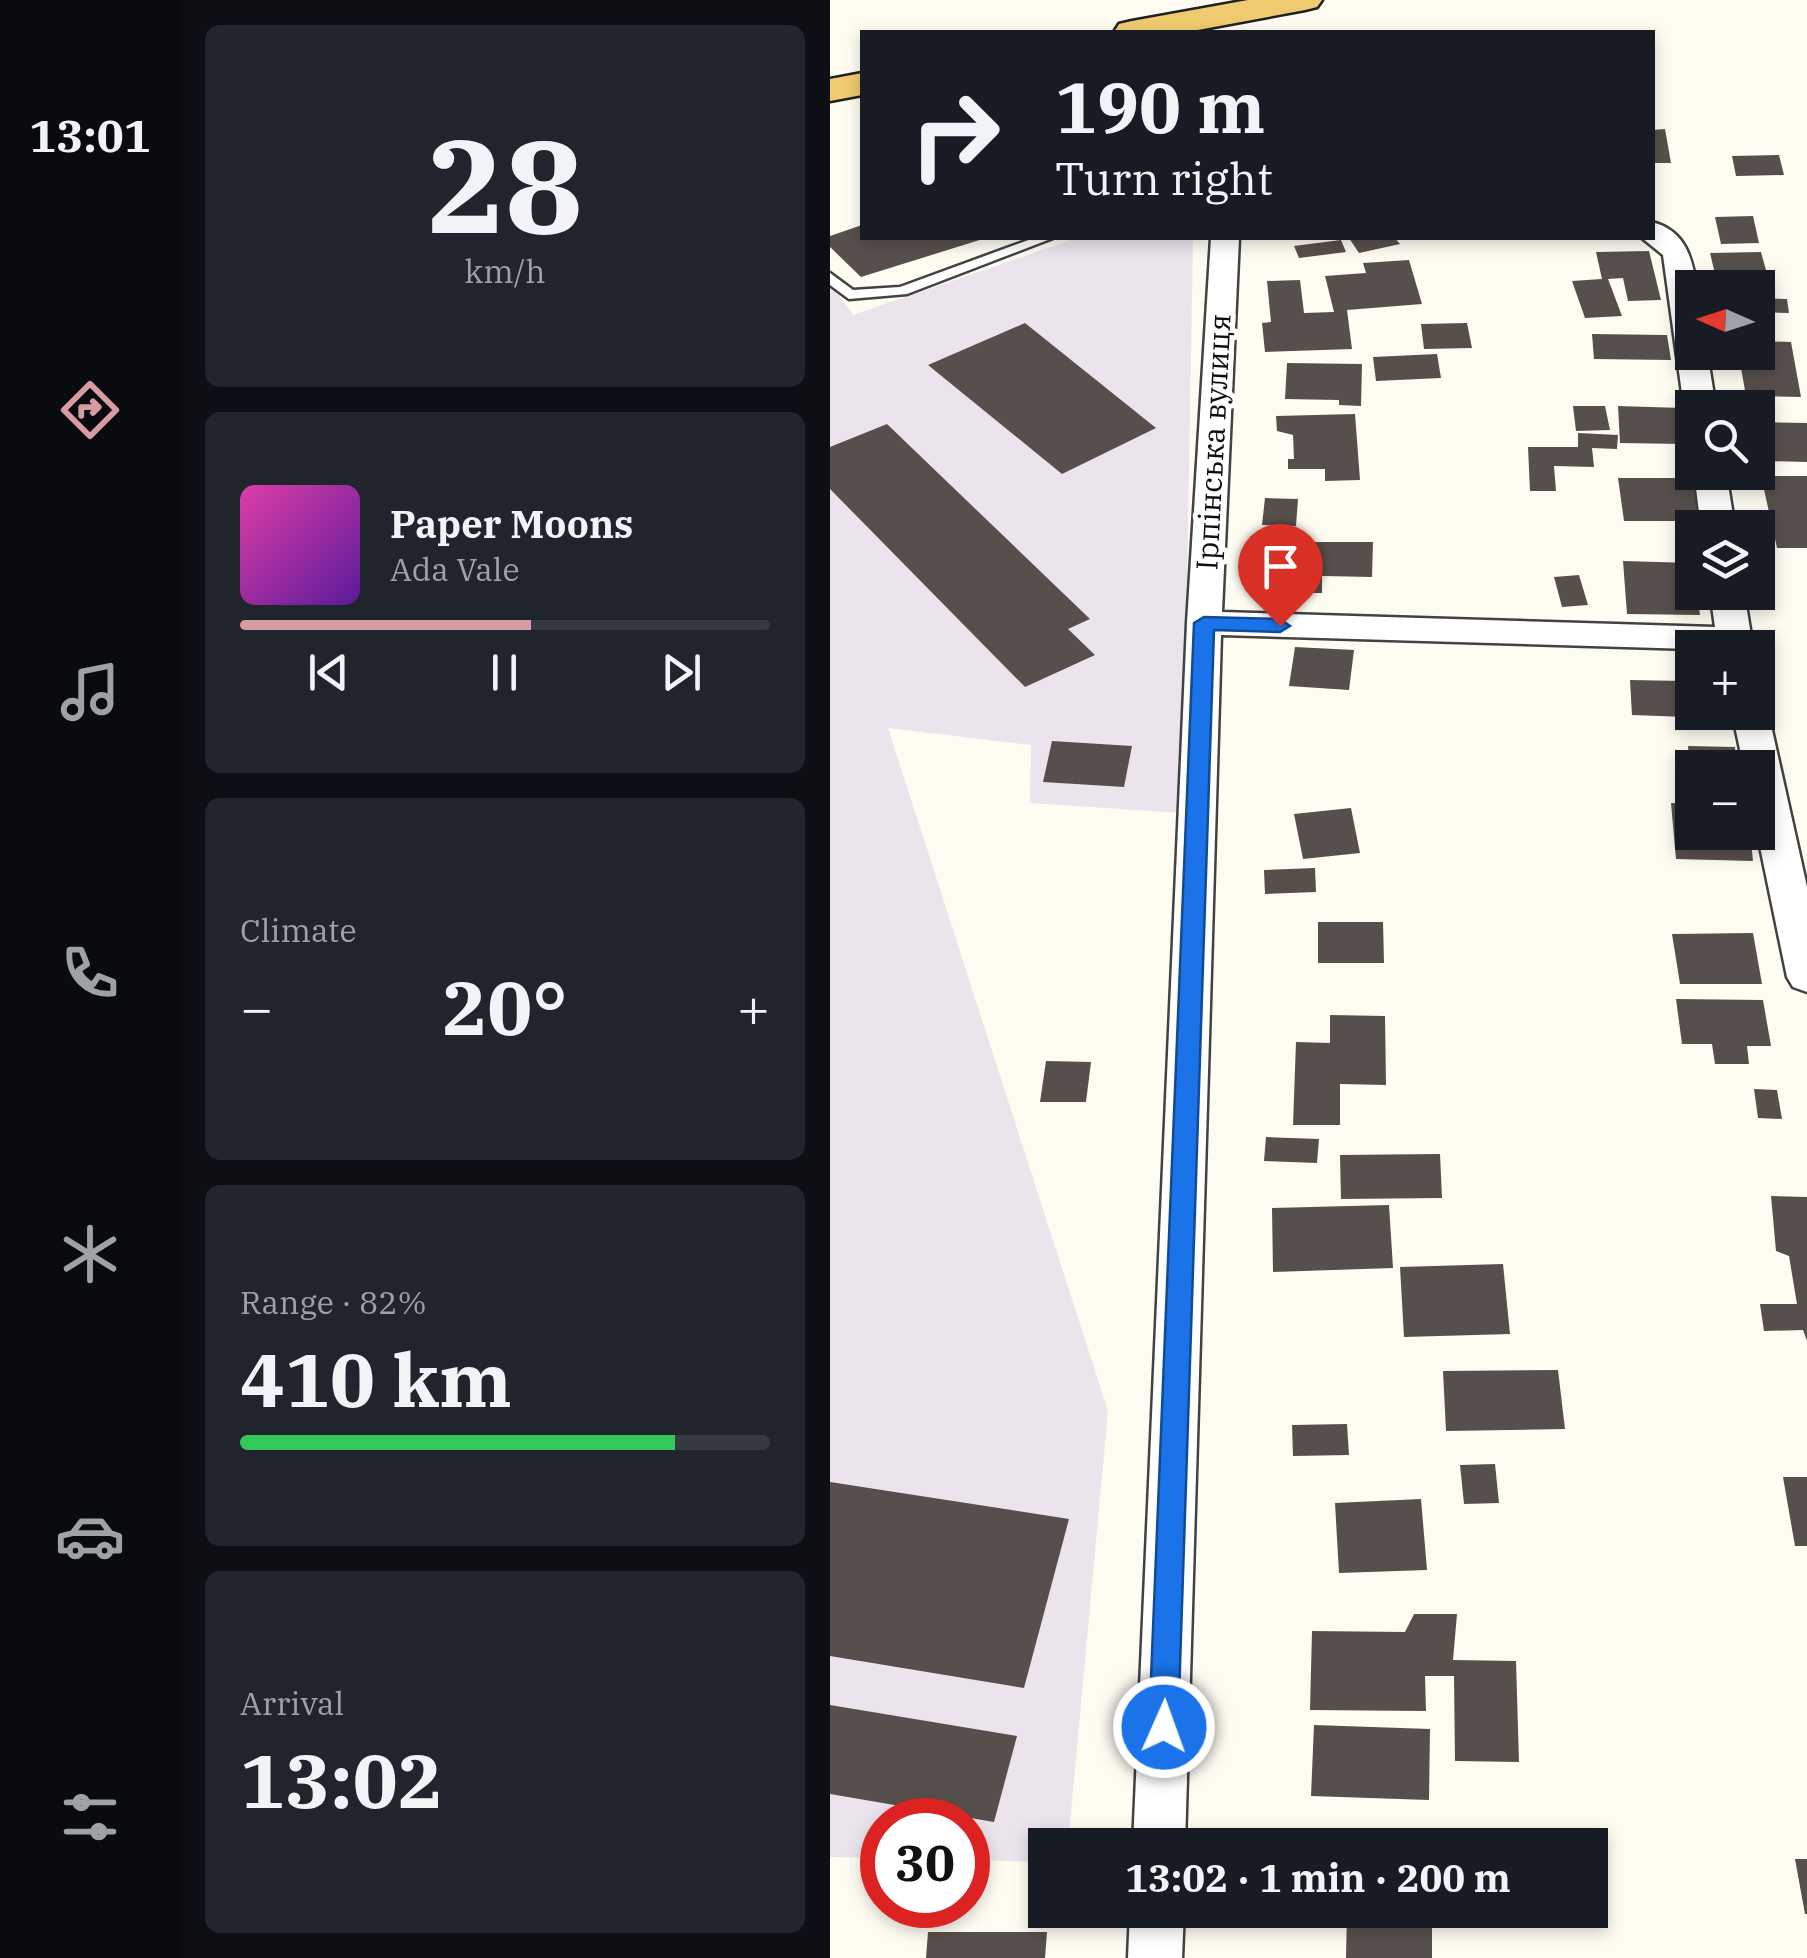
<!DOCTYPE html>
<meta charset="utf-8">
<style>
:root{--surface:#171b24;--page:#20242c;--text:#f1f3f6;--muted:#9ea1a6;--line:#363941;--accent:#d79ba2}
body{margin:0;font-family:"IBM Plex Serif",serif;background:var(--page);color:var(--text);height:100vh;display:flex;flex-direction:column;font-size:38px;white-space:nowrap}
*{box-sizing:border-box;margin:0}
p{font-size:32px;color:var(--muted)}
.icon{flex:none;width:55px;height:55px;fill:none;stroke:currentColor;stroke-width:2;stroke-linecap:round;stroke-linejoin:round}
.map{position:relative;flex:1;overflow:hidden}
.side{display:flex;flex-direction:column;gap:25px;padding:25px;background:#0d0f14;width:650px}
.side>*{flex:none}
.guide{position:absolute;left:30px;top:30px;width:795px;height:210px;border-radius:0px;box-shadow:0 5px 15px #0003;background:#171b24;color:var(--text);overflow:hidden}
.needle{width:65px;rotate:273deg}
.controls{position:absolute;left:845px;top:270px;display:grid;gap:20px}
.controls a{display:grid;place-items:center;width:100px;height:100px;border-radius:0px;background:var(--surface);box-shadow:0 5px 15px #0003;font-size:50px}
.speed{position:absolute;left:30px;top:1798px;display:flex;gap:20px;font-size:50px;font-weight:700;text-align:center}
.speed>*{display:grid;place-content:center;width:130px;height:130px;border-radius:50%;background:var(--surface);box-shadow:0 5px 15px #0003;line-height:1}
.speed .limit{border:15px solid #d22;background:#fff;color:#111}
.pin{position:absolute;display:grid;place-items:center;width:85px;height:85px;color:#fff;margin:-102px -42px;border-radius:50% 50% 50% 0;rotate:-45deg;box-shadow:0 0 10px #0007}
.pin .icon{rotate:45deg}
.me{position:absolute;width:110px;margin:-55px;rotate:2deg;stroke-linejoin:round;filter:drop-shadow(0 0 8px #0008)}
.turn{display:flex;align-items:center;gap:35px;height:210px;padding:0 30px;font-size:45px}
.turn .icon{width:130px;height:130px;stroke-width:2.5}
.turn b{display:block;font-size:70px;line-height:85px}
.big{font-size:75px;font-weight:800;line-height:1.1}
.side .tile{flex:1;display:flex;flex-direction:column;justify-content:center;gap:15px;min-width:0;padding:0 35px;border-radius:15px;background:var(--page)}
.side .dial{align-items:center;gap:0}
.dial b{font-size:130px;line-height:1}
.song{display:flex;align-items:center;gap:30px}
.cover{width:120px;height:120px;border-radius:15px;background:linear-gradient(135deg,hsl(320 70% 55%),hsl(270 70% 35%))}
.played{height:10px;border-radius:5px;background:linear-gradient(90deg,var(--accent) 55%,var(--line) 55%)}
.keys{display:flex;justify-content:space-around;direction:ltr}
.heat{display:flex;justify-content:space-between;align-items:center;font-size:55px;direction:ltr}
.charge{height:15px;border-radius:8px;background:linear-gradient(90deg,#34c759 82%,var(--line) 0)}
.trip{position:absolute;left:198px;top:1828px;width:580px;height:100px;border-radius:0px;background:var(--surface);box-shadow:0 5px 15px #0003;font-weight:800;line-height:100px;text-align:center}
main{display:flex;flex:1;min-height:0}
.tab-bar{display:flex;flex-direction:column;width:180px;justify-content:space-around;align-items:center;background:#090b0e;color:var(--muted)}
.tab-bar .icon{width:70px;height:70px}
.tab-bar .on{color:var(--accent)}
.tab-bar b{font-size:45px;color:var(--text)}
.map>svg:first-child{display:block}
</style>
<main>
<nav class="tab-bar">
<b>13:01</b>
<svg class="icon on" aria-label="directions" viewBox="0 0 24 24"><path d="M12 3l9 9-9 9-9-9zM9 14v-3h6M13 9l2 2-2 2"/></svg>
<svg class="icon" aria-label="music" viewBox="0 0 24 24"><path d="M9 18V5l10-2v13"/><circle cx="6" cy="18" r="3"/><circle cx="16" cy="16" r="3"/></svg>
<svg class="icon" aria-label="phone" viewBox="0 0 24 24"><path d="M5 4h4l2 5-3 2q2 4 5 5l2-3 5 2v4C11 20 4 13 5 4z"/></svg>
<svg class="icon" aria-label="climate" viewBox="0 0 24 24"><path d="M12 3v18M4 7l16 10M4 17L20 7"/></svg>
<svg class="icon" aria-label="car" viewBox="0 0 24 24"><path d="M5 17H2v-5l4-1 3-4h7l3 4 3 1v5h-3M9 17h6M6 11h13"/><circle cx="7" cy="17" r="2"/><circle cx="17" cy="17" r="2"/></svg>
<svg class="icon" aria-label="filters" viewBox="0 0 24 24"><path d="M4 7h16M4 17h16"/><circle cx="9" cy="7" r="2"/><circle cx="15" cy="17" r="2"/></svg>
</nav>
<section class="side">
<div class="tile dial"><b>28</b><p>km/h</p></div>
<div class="tile">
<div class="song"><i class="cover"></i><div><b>Paper Moons</b><p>Ada Vale</p></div></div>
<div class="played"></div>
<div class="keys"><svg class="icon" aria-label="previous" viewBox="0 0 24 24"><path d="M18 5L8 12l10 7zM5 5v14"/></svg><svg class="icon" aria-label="pause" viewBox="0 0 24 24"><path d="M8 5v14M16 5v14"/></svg><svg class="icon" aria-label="next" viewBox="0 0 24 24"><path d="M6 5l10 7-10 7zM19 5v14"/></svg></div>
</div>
<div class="tile"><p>Climate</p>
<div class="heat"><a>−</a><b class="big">20°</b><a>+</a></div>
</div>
<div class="tile"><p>Range · 82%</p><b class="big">410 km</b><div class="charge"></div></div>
<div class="tile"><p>Arrival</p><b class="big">13:02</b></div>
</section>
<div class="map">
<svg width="977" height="1958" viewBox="0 0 977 1958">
<rect width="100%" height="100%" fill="#fefbf1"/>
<polygon fill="#ebe4ed" points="247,238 363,238 353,813 200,803 201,745 58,728 278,1411 238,1845 215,1845 215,1862 138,1860 138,1820 52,1820 52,1858 0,1857 0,283 23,315"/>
<g fill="#574f4c">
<polygon points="835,129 841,163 822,163 822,130"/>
<polygon points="949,155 954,175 906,176 902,156"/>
<polygon points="923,216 929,243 891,244 885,217"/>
<polygon points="32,225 32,238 156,238 31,277 0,247 0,236"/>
<polygon points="519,238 565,238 570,244 529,253"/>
<polygon points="511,240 516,252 469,258 464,246"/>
<polygon points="819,251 831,300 798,301 793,278 778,279 792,316 755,318 742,281 772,279 766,252"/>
<polygon points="931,252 939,281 887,282 880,253"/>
<polygon points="579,260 592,304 517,310 522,349 435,352 432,323 441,322 437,281 470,280 474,313 504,312 495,276 536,273 533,263"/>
<polygon points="928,298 957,299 959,313 928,312"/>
<polygon points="195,323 326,428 232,474 98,365"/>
<polygon points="637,323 642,348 594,349 591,324"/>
<polygon points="762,334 837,335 841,360 764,359"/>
<polygon points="928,341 961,342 971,397 916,396 911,368 891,368 889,353 928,352"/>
<polygon points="607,354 611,378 546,381 543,357"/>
<polygon points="457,363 532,364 531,406 509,405 509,400 455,399"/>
<polygon points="743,406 775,406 780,430 746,431"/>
<polygon points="788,406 853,408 856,444 790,443"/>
<polygon points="525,414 530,480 495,481 495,469 458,469 458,459 464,459 463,435 447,431 446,416"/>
<polygon points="928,422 977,423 977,462 931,461"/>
<polygon points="57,424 260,619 238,629 265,655 195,687 0,489 0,447"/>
<polygon points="748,433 788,435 787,449 762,448 764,467 724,466 726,491 700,491 698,447 748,447"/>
<polygon points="931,476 977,476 977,548 947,548"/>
<polygon points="788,478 865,478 873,521 794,521"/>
<polygon points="435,498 468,499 466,526 432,525"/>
<polygon points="461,542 543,542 542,577 492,576 492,593 459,593"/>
<polygon points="793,561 862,563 862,592 867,592 870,615 797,614"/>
<polygon points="749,575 758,605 732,607 724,577"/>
<polygon points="465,647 524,650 519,690 459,686"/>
<polygon points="800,680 853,681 856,717 802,715"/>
<polygon points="222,741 302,746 294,787 213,782"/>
<polygon points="858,746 905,747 907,768 860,768"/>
<polygon points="841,803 862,804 862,832 920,832 923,861 846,859"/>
<polygon points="521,808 530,853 473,859 464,814"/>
<polygon points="485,868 486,892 435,894 434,870"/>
<polygon points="488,922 553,922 554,963 488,963"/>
<polygon points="923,933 932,984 850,984 842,934"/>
<polygon points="846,999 933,1000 941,1046 917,1046 919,1064 885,1064 882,1044 852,1044"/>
<polygon points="500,1015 555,1016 556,1085 510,1084 510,1125 463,1125 466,1042 500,1043"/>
<polygon points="216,1061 261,1062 256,1102 210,1102"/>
<polygon points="924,1089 947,1090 952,1119 928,1118"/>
<polygon points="436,1137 489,1139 487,1163 434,1161"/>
<polygon points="610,1154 612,1198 511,1199 510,1155"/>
<polygon points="941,1196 977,1197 977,1341 973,1330 934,1331 930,1304 967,1304 959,1256 946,1251"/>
<polygon points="559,1205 563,1268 443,1272 442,1208"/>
<polygon points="673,1264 680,1334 574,1337 570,1267"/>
<polygon points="728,1370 735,1429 616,1431 613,1371"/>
<polygon points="517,1424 519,1455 463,1456 462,1425"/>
<polygon points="665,1464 669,1503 634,1504 630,1465"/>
<polygon points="953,1477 977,1477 977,1546 965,1546"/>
<polygon points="0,1482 239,1519 194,1688 0,1656"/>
<polygon points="591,1499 597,1570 509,1573 505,1503"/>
<polygon points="584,1614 627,1614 623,1660 686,1661 689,1762 625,1761 624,1676 595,1676 596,1711 480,1710 482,1631 575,1632"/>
<polygon points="0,1705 187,1736 164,1822 0,1794"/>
<polygon points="484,1725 600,1729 599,1800 481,1796"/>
<polygon points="965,1859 977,1859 977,1914 975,1914"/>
<polygon points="517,1910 602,1910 602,1958 516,1958"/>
<polygon points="98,1932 217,1932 215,1958 96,1958"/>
</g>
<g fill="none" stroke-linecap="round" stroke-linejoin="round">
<g stroke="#424242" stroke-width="5">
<polygon id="service" points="204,238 223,238 77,294 19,299 0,285 0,273 23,290 70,287"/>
</g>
<g stroke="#424242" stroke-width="5">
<g id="minor">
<path d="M822 222C856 231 862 258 867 288H862V352H877L886 408H862V416L854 408 833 255 812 238H822Z"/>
<polygon points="381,238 409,238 392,612 885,627 880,592 914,592 923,648 862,649 391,635 355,1845 303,1845 357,623"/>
<polygon points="864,472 896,472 905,528 871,528"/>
<polygon points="928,702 938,712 977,887 977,992 963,987 957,977 927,832 928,768 914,768 902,712 928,712"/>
<polygon points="300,1910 354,1910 352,1958 298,1958"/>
</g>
</g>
<g stroke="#202020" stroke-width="5">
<g id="primary">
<polygon points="418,0 492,0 487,7 475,10 357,32 284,32 289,24 302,21"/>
<polygon points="32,73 32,95 0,101 0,79"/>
</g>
</g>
<use href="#service" fill="#fff" fill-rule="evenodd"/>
<use href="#minor" fill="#fff" fill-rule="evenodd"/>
<use href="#primary" fill="#f0ca6f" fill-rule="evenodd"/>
</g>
<polygon fill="#1a73e8" stroke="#114b97" stroke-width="2.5" points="374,617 450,619 460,626 450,632 384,630 348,1727 344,1737 334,1741 323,1737 319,1727 364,623"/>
<g text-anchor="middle" stroke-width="10" stroke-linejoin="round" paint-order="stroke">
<g font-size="30" fill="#0f0f0f" stroke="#fff">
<text transform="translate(384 442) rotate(-87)" y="10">Ірпінська вулиця</text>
</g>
</g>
</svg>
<div class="controls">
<a><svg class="needle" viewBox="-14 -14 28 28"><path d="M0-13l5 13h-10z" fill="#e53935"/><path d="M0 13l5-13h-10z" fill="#9ea1a6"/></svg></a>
<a><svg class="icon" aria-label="search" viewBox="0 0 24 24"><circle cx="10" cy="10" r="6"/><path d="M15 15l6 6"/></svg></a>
<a><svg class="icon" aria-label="layers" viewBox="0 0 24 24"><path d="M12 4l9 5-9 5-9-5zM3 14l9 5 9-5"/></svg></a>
<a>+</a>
<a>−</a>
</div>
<div class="speed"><div class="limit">30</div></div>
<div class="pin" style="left:450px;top:626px;background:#d93025"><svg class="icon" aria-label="arrive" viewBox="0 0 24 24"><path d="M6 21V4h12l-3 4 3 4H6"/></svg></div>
<svg class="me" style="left:334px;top:1727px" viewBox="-20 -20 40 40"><circle r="17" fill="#1a73e8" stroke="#fff" stroke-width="3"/><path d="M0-11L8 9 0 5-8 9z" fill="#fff"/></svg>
<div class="trip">13:02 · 1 min · 200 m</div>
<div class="guide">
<div class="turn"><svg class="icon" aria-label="right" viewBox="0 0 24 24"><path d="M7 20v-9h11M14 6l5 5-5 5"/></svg><div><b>190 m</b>Turn right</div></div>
</div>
</div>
</main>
